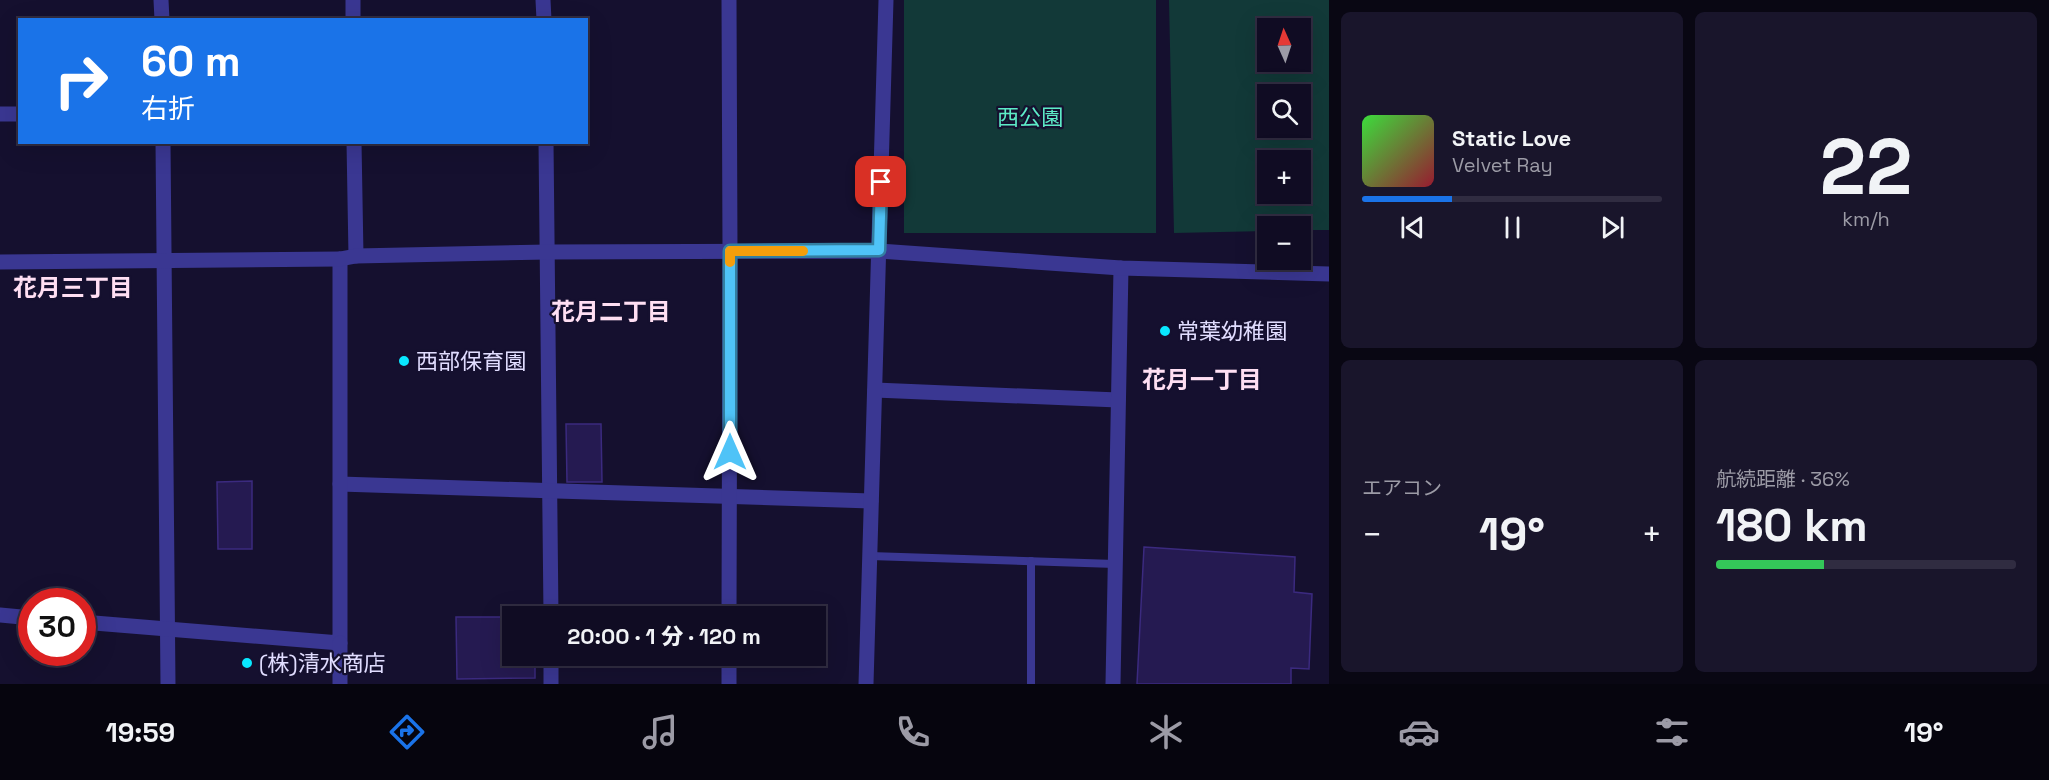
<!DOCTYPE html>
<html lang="ja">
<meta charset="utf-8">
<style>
:root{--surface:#100c23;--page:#19152b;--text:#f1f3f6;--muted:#9c9ba6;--line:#302c41;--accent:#1a73e8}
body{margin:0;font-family:"Space Grotesk","Noto Sans JP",sans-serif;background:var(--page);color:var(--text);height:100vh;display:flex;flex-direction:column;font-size:22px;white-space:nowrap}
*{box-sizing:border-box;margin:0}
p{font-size:20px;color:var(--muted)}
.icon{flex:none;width:33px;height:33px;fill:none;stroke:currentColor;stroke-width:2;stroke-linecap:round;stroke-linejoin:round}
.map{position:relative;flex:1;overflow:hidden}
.side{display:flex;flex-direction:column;gap:12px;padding:12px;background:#090713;width:720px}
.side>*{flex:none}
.top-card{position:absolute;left:18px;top:18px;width:570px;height:126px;border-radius:0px;box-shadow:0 6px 24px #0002,0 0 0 2px var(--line);background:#1a73e8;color:#fff;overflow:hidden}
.needle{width:39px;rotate:357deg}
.tools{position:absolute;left:1257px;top:18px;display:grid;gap:12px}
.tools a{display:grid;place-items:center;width:54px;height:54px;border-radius:0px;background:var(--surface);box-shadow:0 6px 24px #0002,0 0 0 2px var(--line);font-size:30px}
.speed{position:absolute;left:18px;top:588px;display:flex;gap:12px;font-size:30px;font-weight:700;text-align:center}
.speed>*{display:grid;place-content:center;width:78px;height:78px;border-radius:50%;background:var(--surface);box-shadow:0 6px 24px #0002,0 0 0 2px var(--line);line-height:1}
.speed .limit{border:9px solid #d22;background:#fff;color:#111}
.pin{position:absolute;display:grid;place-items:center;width:51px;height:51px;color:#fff;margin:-26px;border-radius:12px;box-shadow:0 3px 9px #0006}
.me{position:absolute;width:66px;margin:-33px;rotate:0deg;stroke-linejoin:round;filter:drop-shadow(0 0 4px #0008)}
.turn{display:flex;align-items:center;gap:21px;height:126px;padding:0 24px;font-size:27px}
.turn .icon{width:78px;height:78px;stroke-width:2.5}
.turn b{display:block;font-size:42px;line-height:51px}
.big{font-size:45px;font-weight:800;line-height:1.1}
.side .tile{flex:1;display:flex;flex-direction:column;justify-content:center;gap:9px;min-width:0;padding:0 21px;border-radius:9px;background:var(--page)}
.side .dial{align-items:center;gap:0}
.dial b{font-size:78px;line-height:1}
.song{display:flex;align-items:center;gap:18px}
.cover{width:72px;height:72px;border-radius:9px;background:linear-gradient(135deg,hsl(120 70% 55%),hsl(350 70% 35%))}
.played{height:6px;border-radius:3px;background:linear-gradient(90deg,var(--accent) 30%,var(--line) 30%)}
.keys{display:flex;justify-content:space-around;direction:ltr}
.heat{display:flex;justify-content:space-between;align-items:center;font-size:33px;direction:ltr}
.charge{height:9px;border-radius:4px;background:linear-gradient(90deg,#34c759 36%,var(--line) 0)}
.side .tiles{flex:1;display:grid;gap:12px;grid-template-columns:repeat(2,1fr)}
.trip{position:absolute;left:502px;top:606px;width:324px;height:60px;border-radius:0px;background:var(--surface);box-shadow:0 6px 24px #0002,0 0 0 2px var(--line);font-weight:800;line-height:60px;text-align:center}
.dock{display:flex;height:96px;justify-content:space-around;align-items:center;background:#06050e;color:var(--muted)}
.dock .icon{width:42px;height:42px}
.dock .on{color:var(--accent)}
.dock b{font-size:27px;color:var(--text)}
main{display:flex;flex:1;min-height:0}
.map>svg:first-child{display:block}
</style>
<main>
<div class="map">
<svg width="1329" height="684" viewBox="0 0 1329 684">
<rect width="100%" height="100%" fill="#15102f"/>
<g fill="#123938" fill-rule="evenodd">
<rect x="904" y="0" width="252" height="233"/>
<path d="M1169 0H1329V230H1301L1300 226H1268L1267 231 1174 233ZM1268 28H1300V62H1268ZM1268 94H1300V128H1268ZM1268 160H1300V194H1268Z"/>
</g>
<g fill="#251a51" stroke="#3b2a7f" stroke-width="1.5">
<polygon points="566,424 601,424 602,482 567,482"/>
<polygon points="252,481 252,549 218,549 217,482"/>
<polygon points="1144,547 1295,557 1294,592 1312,594 1309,669 1291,668 1291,684 1137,684"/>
<polygon points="456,617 502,617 502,638 513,637 513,656 535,656 535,678 457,679"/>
</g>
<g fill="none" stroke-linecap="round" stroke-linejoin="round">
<g stroke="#3a3792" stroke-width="8">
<polyline points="870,556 1115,564"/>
<polyline points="1031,684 1031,561"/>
</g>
<g stroke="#3a3792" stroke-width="15">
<polyline points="161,0 162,20"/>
<polyline points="353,0 353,20"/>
<polyline points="543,0 544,20"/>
<polyline points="0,114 20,114"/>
<polyline points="163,142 168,684"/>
<polyline points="354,142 356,256"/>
<polyline points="546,142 551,616"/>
<polyline points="875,390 1118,400"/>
<polyline points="340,484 871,501"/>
<polyline points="0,615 32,618"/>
<polyline points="729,616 730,251 729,0"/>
<polyline points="82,622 340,643 340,259"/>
<polyline points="551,656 551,684"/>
<polyline points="729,684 729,656"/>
<polyline points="1113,684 1121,268"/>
</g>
<g stroke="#3a3792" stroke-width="15">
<polyline points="0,262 340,259 356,256 547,252 879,251 1121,268 1329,274"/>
<polyline points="340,684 340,643"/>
<polyline points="866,684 886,0"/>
</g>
</g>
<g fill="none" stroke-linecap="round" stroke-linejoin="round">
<g stroke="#337fa1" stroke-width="15">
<polyline id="route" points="730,452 730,251 879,250 881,182"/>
</g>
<use href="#route" stroke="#4fc3f7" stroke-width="10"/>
<polyline stroke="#f59e0b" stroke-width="10" points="730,262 730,251 803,251"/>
</g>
<g fill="#09e7ff" stroke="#15102f" stroke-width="2">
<circle cx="1165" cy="331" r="6"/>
<circle cx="404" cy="361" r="6"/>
<circle cx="247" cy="663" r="6"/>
</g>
<g text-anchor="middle" stroke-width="4.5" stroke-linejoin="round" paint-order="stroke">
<g font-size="22" fill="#5debc7" stroke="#15102f">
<text x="1030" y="125">西公園</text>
</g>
<g font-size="22" fill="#e1ddff" stroke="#15102f" text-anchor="start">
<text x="1177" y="339">常葉幼稚園</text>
<text x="416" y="369">西部保育園</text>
<text x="259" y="671">(株)清水商店</text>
</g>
<g font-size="24" font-weight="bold" fill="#ffdff3" stroke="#15102f">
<text x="73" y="296">花月三丁目</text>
<text x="611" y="320">花月二丁目</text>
<text x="1202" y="388">花月一丁目</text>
</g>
</g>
</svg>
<div class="tools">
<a><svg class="needle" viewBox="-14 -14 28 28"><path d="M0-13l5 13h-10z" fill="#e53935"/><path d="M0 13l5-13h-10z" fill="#9c9ba6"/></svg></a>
<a><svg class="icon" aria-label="search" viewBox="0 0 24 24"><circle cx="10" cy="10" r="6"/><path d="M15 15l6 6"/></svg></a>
<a>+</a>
<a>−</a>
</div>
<div class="speed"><div class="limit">30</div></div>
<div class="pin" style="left:881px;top:182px;background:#d93025"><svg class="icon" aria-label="arrive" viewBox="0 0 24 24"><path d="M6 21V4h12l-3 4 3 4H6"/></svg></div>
<svg class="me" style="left:730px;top:452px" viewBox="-20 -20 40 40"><path d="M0-17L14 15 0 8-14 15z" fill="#4fc3f7" stroke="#fff" stroke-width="4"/></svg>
<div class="trip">20:00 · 1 分 · 120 m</div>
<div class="top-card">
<div class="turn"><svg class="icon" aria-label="right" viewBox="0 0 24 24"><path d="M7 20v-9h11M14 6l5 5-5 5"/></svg><div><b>60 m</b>右折</div></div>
</div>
</div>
<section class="side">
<div class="tiles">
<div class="tile">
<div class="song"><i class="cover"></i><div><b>Static Love</b><p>Velvet Ray</p></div></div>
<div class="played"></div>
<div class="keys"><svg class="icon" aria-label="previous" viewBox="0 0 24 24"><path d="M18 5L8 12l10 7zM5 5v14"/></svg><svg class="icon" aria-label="pause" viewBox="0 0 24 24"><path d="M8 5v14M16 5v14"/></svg><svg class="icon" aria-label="next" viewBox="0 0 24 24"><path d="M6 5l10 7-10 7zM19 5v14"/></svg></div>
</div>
<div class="tile dial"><b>22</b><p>km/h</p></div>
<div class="tile"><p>エアコン</p>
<div class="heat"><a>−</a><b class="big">19°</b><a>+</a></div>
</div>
<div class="tile"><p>航続距離 · 36%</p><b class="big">180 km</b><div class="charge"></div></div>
</div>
</section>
</main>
<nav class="dock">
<b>19:59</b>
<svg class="icon on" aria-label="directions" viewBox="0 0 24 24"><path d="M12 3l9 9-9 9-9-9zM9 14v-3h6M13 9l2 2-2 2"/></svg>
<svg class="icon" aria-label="music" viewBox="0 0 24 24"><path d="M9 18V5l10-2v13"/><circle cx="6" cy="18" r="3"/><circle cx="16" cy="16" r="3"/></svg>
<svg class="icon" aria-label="phone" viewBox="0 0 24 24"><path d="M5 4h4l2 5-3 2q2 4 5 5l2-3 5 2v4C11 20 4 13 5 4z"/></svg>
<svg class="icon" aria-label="climate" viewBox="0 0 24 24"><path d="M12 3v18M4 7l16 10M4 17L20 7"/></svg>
<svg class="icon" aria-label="car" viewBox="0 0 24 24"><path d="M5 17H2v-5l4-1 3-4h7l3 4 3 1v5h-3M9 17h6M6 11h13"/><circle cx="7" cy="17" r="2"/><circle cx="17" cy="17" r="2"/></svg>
<svg class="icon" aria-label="filters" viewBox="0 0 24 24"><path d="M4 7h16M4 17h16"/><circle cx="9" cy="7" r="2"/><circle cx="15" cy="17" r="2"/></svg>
<b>19°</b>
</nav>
